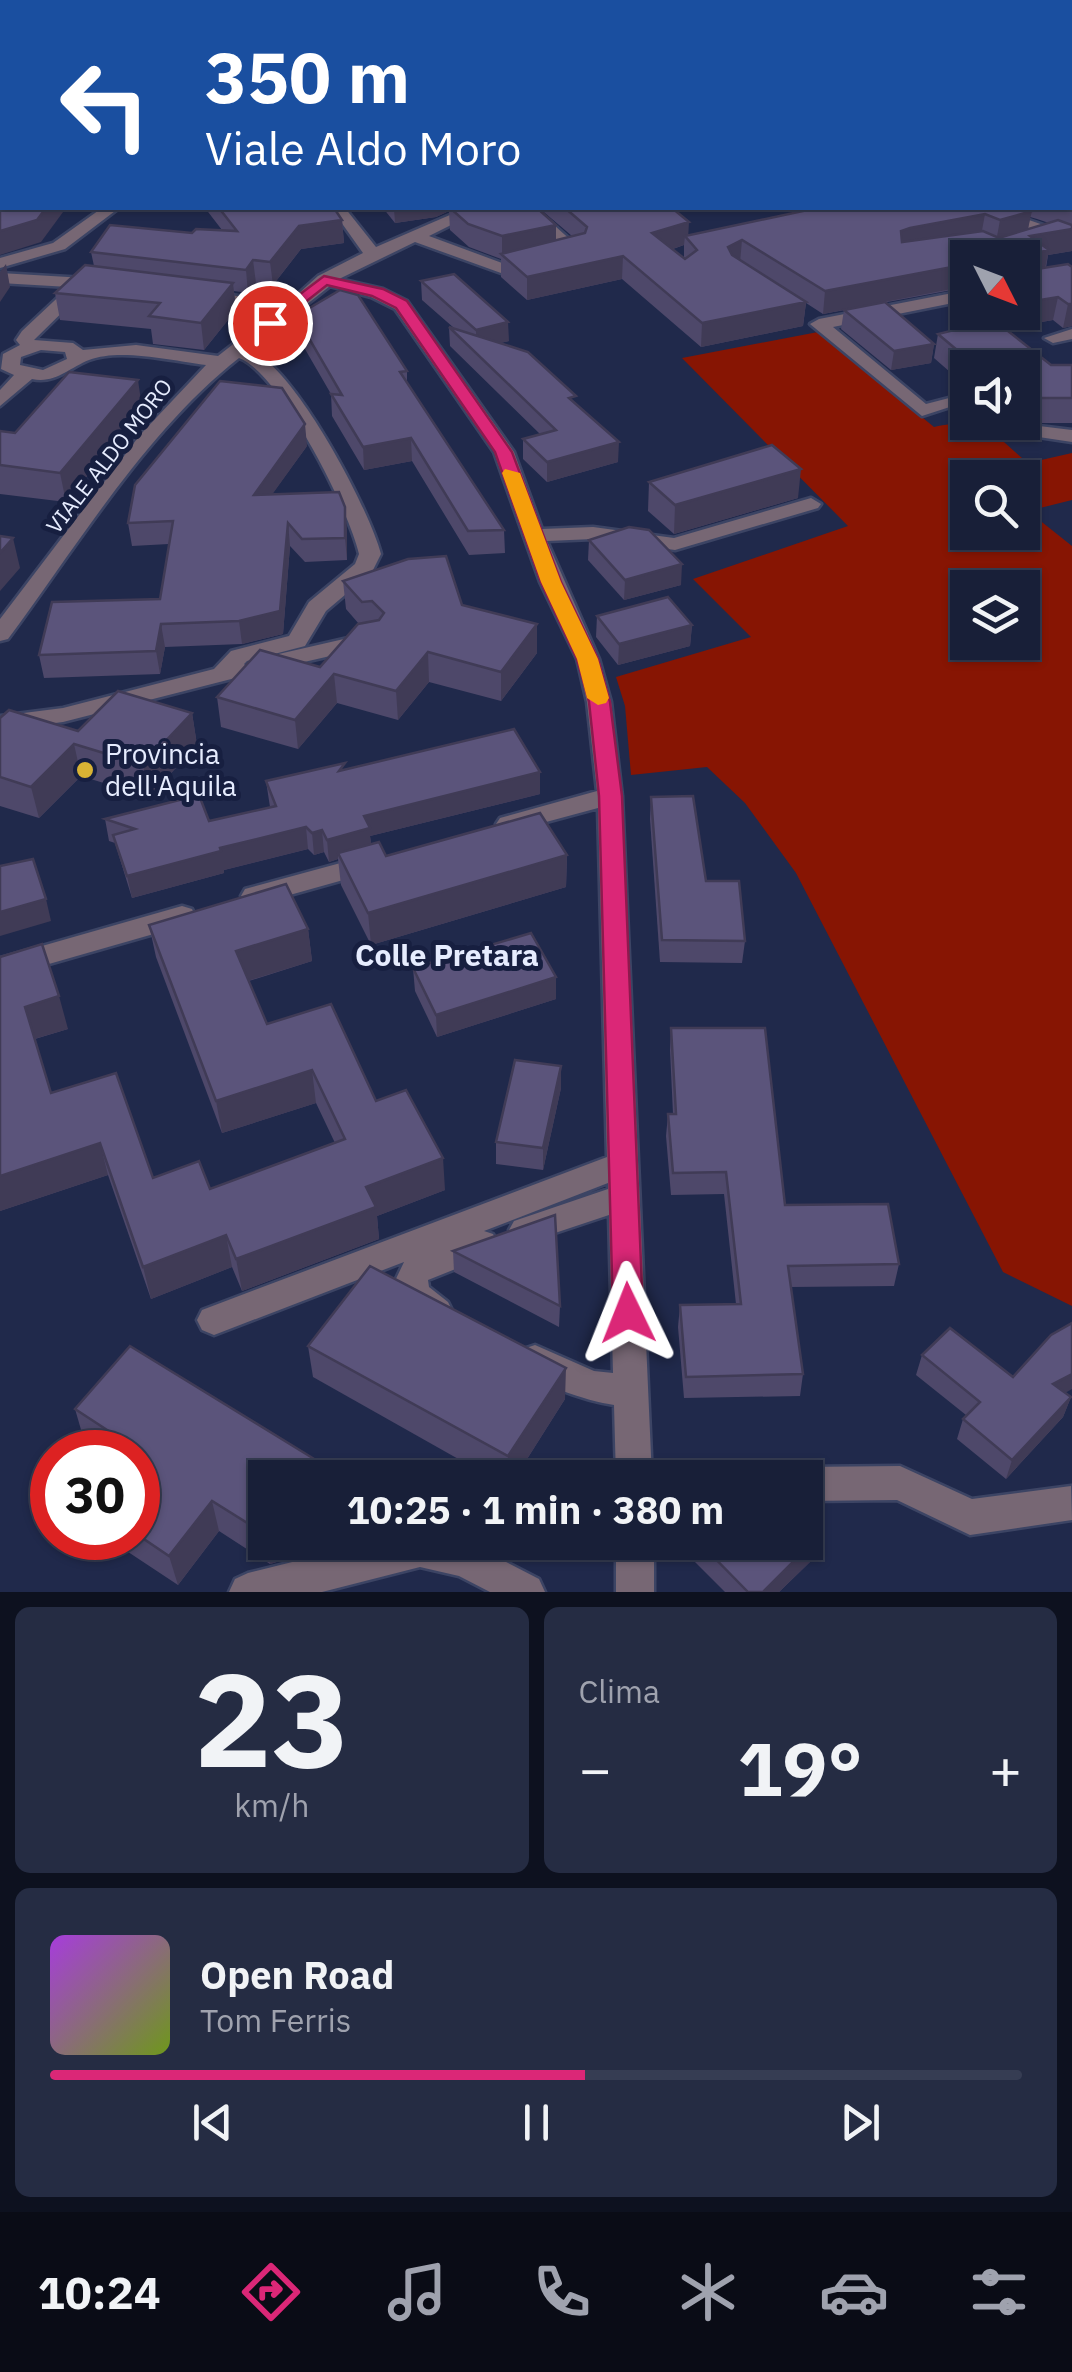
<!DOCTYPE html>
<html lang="it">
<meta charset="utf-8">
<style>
:root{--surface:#181f38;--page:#252c43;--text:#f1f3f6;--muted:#9fa2ae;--line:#363d53;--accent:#db2777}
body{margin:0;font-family:"IBM Plex Sans",sans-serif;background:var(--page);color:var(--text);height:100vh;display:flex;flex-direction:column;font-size:38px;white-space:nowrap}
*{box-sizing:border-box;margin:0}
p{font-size:32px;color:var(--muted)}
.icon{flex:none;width:55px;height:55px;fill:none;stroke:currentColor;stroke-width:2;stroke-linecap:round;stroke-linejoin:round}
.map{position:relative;height:1592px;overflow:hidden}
.details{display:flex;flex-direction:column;gap:15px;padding:15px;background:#0d111f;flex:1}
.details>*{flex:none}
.top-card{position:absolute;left:0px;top:0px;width:1072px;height:210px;box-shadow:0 2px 8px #0004,0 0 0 2px var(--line);background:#1a4fa0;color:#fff;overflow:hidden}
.needle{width:65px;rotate:132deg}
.controls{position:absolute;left:950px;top:240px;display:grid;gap:20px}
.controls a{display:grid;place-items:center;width:90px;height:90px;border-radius:0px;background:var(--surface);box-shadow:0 2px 8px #0004,0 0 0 2px var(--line);font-size:50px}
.speed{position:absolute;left:30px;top:1430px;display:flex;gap:20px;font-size:50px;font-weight:700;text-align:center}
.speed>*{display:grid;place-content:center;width:130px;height:130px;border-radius:50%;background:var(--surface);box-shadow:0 2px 8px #0004,0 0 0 2px var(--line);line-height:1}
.speed .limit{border:15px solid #d22;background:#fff;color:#111}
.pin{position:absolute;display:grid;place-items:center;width:85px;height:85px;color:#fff;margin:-42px;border:5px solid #fff;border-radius:50%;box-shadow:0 2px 10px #0007}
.me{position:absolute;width:110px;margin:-55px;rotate:358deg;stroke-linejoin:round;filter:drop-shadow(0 0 8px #0008)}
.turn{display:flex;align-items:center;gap:35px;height:210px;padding:0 40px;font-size:45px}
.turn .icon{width:130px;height:130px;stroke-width:2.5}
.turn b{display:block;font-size:70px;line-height:85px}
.big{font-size:75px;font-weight:800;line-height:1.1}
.details .card{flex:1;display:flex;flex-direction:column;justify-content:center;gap:15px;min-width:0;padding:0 35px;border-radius:15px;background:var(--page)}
.details .dial{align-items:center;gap:0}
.dial b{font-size:130px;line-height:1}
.song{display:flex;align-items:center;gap:30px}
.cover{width:120px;height:120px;border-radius:15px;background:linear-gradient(135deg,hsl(280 70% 55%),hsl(80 70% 35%))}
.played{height:10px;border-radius:5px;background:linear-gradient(90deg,var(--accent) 55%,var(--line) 55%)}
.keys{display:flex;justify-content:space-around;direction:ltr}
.heat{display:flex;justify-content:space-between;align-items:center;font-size:55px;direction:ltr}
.details .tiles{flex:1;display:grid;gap:15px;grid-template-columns:1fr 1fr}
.card:last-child{grid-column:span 2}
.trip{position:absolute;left:248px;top:1460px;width:575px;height:100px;border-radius:0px;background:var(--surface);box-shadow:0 2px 8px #0004,0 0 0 2px var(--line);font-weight:800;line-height:100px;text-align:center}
.dock{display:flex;height:160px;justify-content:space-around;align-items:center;background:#0a0c16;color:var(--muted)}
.dock .icon{width:70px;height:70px}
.dock .active{color:var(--accent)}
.dock b{font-size:45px;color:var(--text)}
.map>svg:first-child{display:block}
</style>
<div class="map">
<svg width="1072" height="1592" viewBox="0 0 1072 1592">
<rect width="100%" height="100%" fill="#20294b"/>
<path fill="#871503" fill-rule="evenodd" d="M818 332 934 427C986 416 988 430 1028 463L1072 453V500L1028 511 1072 546V1306L1003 1272 796 873 745 803 707 767 631 775 625 706 616 677 751 637 693 579 848 526 682 358ZM968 478H1022V532H968ZM968 588H1022V642H968Z"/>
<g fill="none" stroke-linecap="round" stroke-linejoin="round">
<g stroke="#3c4464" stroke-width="5">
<g id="minor">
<polygon points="694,0 708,0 709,2 696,2"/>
<polygon points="1048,0 1070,0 1071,2 1050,2"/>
<polygon points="1070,44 1072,45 1072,53 1070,52"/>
<rect x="0" y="138" width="2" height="8"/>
<polygon points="102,208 119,208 65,249 0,268 0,258 53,243"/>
<path d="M331 208H345L376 247 466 208H485L429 236 502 263 564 250 518 208H535L584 252 501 273 415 242 339 279 383 289 407 301 514 452 542 529 593 527 674 538 811 498 821 504 818 508 675 550 593 539 547 541 599 659 611 702 622 796 652 1478H616L614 1405C588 1401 529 1384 518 1360L523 1349 535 1345 594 1371 613 1373 609 1215 525 1243 514 1239 509 1230 514 1221 608 1189V1183L484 1231 493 1234 498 1244 493 1254 428 1280 429 1287 448 1302 453 1312 448 1322 436 1327 405 1307 394 1283 404 1262 214 1335 202 1330 197 1320 202 1310 607 1157 598 808 509 832 496 824 500 818 597 791 587 702 577 659 540 582 494 452 395 309 371 297 330 286 249 350C293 364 369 508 381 554L372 572 326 611 305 646 247 661 244 664 250 670 247 675 63 722 0 730V716L63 708 214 669 231 651 289 636 309 602 355 564 359 554C349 510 280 373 239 358 147 430 77 546 8 639L0 641V619L140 435 206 365C174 361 120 348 89 360 69 368 55 384 32 379L0 406V390L14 375 1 369 3 354 20 345 16 340 22 331 69 287 0 283V273L102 279 110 284 102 289 87 288 34 340 73 343 83 350 136 345 218 356 277 310 201 300 195 299V291L289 302 318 276 363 253ZM41 350 65 352 67 359 43 370 20 365 21 357Z"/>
<polygon points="973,208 994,208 1072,235 1072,245"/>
<polygon points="968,290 968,300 833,327 926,404 953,397 962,403 922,416 810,324 819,319"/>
<polygon points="1072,329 1072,339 1053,343 1044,338"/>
<polygon points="1039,426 1072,430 1072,442 1032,436 1029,432"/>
<polygon points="370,633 381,640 378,645 278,668 267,661 270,656"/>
<polygon points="370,855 379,858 383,864 379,870 254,905 245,903 241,896 245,889"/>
<polygon points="182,906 192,909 195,916 192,923 0,978 0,958"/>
<polygon points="900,1466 972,1499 1071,1486 1072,1520 970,1535 897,1500 805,1501 805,1478 790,1478 792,1472 805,1467"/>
<polygon points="373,1542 467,1542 539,1579 545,1592 490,1592 459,1576 420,1567 322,1592 229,1592 235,1579 248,1573"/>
<rect x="616" y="1542" width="38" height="50"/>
</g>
</g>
<g stroke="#3c4464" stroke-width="5">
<polygon id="major" points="2,36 2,44 0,45 0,37"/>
</g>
<use href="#minor" fill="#776774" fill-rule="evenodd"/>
<use href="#major" fill="#c3a1bd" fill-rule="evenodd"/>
</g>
<g fill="#4e486a" fill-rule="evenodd">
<polygon points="0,0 652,0 647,2 2,2 2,32 0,34"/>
<rect x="0" y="42" width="2" height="88"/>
<polygon points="1070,63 1072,64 1072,117 1070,117"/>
<path d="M1070 141H1072V251L1048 255 1046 268 1072 267V326L1063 328 1053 320 1007 328 988 312H1022L968 258V287L823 314 806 303 803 326 701 347 622 279 527 300 501 277V259L469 247 450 230 449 211 436 217 395 223 383 208H537L556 240 572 236 539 208H672L688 236 817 208H1070ZM1030 217 1037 219 1049 223 1028 229ZM684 245V258L673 249Z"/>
<polygon points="205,208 334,208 342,220 344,243 301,249 273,285 256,283 248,293 234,291 236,310 204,350 153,344 151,329 60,320 55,293 94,266 91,252 192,233 222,230"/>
<polygon points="421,281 509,341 500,343 576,405 618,462 547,482 523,459 523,439 541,435 450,346 449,327 454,328 422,300"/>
<polygon points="844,310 934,344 931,363 891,370 841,329"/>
<polygon points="296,316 407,371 407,383 504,530 505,553 469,555 412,461 364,470 332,416 331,394 298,337"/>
<polygon points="938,334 1051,365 1072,365 1072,423 1025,423 1022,417 1022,368 968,368 968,385 966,386 934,358"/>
<polygon points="142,408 66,502 0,494 0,431 15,433"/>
<polygon points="307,446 272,494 347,529 347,560 305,562 290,546 283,634 242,644 165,647 160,674 44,678 39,655 160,599 169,544 132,546 128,523"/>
<polygon points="649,482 798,498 674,534 648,511"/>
<polygon points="589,540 681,585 624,600 588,560"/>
<polygon points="343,581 462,605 537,653 501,701 429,682 398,720 337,703 298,749 221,727 217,697 320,667 359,624 346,609"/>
<polygon points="597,616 692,625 690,646 618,665 596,637"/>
<polygon points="192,713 197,745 149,797 81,776 39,818 0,806 0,718 78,731"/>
<polygon points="346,769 540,794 370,836 371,844 386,856 567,855 566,887 371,945 341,885 338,859 329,862 324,852 314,855 308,849 224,870 224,873 132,898 115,843 109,841 105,819 209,821 270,807 266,781"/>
<polygon points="651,797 745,941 742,963 660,962 650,819"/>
<polygon points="149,925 308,929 312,961 249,981 267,1024 376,1101 445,1190 377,1216 379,1239 242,1291 232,1267 151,1299 108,1175 0,1211 0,957 68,1029 35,1039 51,1093 153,1178 210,1189 335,1143 316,1103 222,1133 156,957"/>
<polygon points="413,968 556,977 556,999 437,1037 415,991"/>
<polygon points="671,1028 785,1205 899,1264 894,1286 791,1287 803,1374 800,1396 684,1398 678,1327 680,1305 736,1304 724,1194 671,1195 666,1136 668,1114 673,1114 670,1050"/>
<polygon points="561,1066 561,1088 543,1170 496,1164 496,1142"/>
<polygon points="453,1251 560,1306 559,1327 454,1272"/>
<polygon points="308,1346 565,1399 515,1478 492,1478 313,1377"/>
<polygon points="922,1355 1013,1377 1065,1393 1071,1397 1063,1417 1006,1479 957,1439 963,1419 966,1415 916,1375"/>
<polygon points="75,1409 324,1465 326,1478 265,1478 265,1542 294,1542 280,1561 270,1564 219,1531 178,1585 107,1538 138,1538 138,1452 103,1452 84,1440"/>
<polygon points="815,1540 811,1561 779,1592 725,1592 685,1552 686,1542 805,1542"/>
</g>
<g fill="#403b56">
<polygon points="599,0 613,0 613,2 594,2"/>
<polygon points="626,0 652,0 647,2 626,2"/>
<polygon points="1023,0 1049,0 1048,2 1018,2"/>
<polygon points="1072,14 1072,31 1070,32 1070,15"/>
<polygon points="46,208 66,208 41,242 0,255 0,231"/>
<polygon points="394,208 449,208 449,211 436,217 395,223"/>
<polygon points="1032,211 1027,233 996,242 1000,220"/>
<polygon points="985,214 981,236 898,254 901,231 910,228"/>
<polygon points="342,220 344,243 301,249 273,285 270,262 299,226"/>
<polygon points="689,222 688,240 685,236 684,245 651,256 652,233"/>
<polygon points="556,225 556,248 502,255 502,236"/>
<polygon points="1072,229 1072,251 1048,255 1044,273 1022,278 1022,261 1030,236"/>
<polygon points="742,240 740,263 726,270 728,247"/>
<polygon points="623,256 622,279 527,300 527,277"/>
<polygon points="253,260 256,283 248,293 246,270"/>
<polygon points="6,264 10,287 0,302 0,272"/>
<polygon points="968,264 967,286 823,314 825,291"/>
<polygon points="233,283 236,310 204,350 201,323"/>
<polygon points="1058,297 1053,320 1007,328 1010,312 1022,312 1022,303"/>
<polygon points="806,302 803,326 701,347 702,323"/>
<polygon points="1068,304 1072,304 1072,326 1063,328"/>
<polygon points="508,322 509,341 476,349 476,330"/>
<polygon points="934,344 931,363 891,370 894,351"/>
<polygon points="1010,353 1007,368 969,368 970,361"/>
<polygon points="138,380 142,408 66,502 60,473"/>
<polygon points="305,424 307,446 256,517 254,495"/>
<polygon points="411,438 412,461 364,470 363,447"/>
<polygon points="619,442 618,462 547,482 547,462"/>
<polygon points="801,469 798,498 674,534 675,505"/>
<polygon points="345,507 347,529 347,560 345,538"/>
<polygon points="288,523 290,546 283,634 242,644 239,621"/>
<polygon points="13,538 20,568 0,591 0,553"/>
<polygon points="682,564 681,585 624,600 625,580"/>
<polygon points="161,624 165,647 160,674 156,651"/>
<polygon points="537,624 537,653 501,701 501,672"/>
<polygon points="692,625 690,646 618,665 619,644"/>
<polygon points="428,652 429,682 398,720 396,691"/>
<polygon points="334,674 337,703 298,749 295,720"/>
<polygon points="192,713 197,745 149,797 143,765"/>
<polygon points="74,744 81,776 39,818 31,787"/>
<polygon points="540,772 540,794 370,836 372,850 338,853 338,859 329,862 327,840 364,816"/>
<polygon points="306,827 308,849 224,870 224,873 132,898 127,876 220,848"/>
<polygon points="322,830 324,852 314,855 312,833"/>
<polygon points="567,855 566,887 371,945 368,913"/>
<polygon points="46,899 51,921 0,936 0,912"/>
<polygon points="308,929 312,961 241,983 236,951"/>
<polygon points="556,977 556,999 437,1037 436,1015"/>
<polygon points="59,996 68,1029 34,1039 25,1007"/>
<polygon points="561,1066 561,1088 543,1170 543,1148"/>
<polygon points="312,1070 316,1103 222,1133 216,1101"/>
<polygon points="100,1143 108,1175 0,1211 0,1176"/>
<polygon points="443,1158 445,1190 377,1216 379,1239 242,1291 236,1259 366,1187"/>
<polygon points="226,1235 232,1267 151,1299 143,1267"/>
<polygon points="566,1368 565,1399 515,1478 509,1478 508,1456"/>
<polygon points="1072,1374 1072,1389 1046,1404 1053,1384"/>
<polygon points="1071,1397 1063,1417 1006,1479 1012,1460"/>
<polygon points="324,1465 326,1478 315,1478"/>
<polygon points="212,1501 219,1531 178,1585 169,1556"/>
<polygon points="815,1540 811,1561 779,1592 763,1592"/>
<polygon points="266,1542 294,1542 280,1561 270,1564"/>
</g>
<g fill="#5b547b" stroke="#403b56" stroke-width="2.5">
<polygon points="0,0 599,0 594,2 2,2 2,21 0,15"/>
<polygon points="758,0 1023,0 1018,2 752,2"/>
<polygon points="1065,0 1072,0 1072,14 1070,15 1070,2 1063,2"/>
<rect x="0" y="42" width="2" height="67"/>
<polygon points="1070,63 1072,64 1072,93 1070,92"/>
<rect x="1070" y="141" width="2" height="42"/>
<polygon points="2,144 2,208 46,208 37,220 0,231 0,147"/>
<polygon points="219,208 334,208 342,220 299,226 270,262 253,260 246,270 91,252 110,225 192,233 196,229 237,231"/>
<polygon points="450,208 537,208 556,225 502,236 468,224"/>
<polygon points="565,208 672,208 689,222 652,233 685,259 697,250 685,236 817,208 1023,208 1032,211 1000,220 985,214 910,228 901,231 902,242 983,231 999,238 1058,220 1072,225 1072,229 1030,236 1049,250 1023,256 1024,271 1068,264 1072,267 1072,304 1068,304 1058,297 1022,303 1022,258 968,258 968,264 825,291 742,240 728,247 732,255 806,302 702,323 623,256 527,277 501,254 585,233 587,227"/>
<polygon points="85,265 233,283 201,323 149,316 160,303 55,293"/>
<polygon points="454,274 508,322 476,330 421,281"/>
<polygon points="340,290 358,295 407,371 400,372 504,530 468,531 411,438 363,447 331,394 342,395 296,316"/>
<polygon points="885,302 934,344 894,351 844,310"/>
<polygon points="994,320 1051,365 1072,365 1072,398 1030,398 1022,381 1022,368 1016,368 1010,353 970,361 938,334"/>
<polygon points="449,327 528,352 576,396 569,398 619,442 547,462 523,439 556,430"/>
<polygon points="69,372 138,380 60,473 0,465 0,431 15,433"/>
<polygon points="220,381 282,388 305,424 254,495 339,492 345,507 345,538 302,539 288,523 280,611 239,621 161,624 156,651 39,655 52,602 160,599 173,521 128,523 135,485"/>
<polygon points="772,445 801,469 675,505 649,482"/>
<polygon points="629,527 649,530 682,564 625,580 589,540"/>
<polygon points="0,536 13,538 0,553"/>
<polygon points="446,556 462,605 537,624 501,672 428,652 396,691 334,674 295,720 217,697 260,650 320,667 358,624 379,620 384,613 372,601 362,602 343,581 408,559"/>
<polygon points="668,597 692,625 619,644 597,616"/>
<polygon points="118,691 192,713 143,765 74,744 31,787 0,777 0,718 9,710 78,731"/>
<polygon points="514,729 540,772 364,816 370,828 327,840 322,830 312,833 306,827 220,848 221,851 127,876 113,835 135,829 105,819 199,795 209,821 276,806 266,781 345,763 339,771"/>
<polygon points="693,796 706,881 739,881 745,941 662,940 651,797"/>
<polygon points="540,813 567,855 368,913 338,853 379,842 386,856"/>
<polygon points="33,859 46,899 0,912 0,866"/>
<polygon points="286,884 308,929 236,951 267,1024 331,1004 376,1101 406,1090 443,1158 366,1187 376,1207 236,1259 226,1235 143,1267 100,1143 0,1176 0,957 42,944 59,996 25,1007 51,1093 116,1073 153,1178 199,1161 210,1189 345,1139 312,1070 216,1101 149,925"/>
<polygon points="531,933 556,977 436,1015 413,968"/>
<polygon points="671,1028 765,1028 785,1205 888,1204 899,1264 788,1266 803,1374 686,1377 680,1305 741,1304 726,1172 673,1173 668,1114 676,1114"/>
<polygon points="515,1060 561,1066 543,1148 496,1142"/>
<polygon points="555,1215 560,1306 453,1251"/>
<polygon points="370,1266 566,1368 508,1456 308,1346"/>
<polygon points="1072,1323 1072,1374 1053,1384 1071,1397 1012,1460 963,1419 980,1402 922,1355 950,1328 1013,1377 1051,1335"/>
<polygon points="130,1346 324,1465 315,1478 265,1478 265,1534 212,1501 169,1556 138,1535 138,1452 119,1452 127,1443 75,1409"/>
<polygon points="805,1531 815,1540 763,1592 748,1592 699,1542 805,1542"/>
</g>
<polygon fill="#db2777" stroke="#8e194d" stroke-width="2.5" points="324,276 383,289 407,301 512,452 561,582 598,659 610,702 622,796 643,1313 639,1323 628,1327 618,1323 613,1313 599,796 589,702 577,659 541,582 495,452 396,308 372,296 327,285 275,326 262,323"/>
<polygon fill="#f59e0b" points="505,469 520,473 561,582 598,659 609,698 606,703 598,705 587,698 577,659 541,582 502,473"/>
<circle fill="#d9b334" stroke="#171f40" stroke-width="4" cx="85" cy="770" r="10"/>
<g text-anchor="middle" stroke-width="10" stroke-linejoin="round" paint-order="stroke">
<g font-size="22" fill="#e6ecfe" stroke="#171f40">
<text transform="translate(109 456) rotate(-52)" y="8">VIALE ALDO MORO</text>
</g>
<g font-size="28" fill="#e6ecfe" stroke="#171f40" text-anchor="start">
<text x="105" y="764">Provincia<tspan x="105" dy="32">dell'Aquila</tspan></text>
</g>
<g font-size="30" font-weight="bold" fill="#e6ecfe" stroke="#171f40">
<text x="447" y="966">Colle Pretara</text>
</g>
</g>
</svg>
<div class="controls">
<a><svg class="needle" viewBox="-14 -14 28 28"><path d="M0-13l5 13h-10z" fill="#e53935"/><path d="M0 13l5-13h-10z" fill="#9fa2ae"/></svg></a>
<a><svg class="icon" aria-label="sound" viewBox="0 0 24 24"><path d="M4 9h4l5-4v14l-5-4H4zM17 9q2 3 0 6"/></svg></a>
<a><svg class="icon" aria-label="search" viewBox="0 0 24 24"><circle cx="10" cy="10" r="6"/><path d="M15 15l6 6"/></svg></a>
<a><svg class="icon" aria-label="layers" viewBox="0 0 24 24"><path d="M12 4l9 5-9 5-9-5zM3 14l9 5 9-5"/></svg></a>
</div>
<div class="speed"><div class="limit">30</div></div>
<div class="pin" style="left:270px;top:323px;background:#d93025"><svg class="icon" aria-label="arrive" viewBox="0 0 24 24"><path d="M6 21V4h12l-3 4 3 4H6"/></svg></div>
<svg class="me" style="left:628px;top:1313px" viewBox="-20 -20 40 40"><path d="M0-17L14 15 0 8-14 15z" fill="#db2777" stroke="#fff" stroke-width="4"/></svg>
<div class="trip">10:25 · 1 min · 380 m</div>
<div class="top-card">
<div class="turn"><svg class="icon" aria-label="left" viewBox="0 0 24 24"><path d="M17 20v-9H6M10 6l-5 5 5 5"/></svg><div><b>350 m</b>Viale Aldo Moro</div></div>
</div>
</div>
<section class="details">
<div class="tiles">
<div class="card dial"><b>23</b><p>km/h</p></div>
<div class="card"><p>Clima</p>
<div class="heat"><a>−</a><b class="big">19°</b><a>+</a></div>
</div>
<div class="card">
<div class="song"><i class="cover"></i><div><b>Open Road</b><p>Tom Ferris</p></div></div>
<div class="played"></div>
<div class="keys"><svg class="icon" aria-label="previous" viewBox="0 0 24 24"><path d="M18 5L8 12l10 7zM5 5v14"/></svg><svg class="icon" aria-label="pause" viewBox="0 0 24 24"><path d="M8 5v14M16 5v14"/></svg><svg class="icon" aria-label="next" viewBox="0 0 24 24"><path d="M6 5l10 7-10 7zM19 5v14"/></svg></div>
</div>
</div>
</section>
<nav class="dock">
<b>10:24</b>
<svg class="icon active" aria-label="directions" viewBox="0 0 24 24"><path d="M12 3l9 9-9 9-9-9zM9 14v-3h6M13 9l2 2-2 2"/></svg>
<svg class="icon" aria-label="music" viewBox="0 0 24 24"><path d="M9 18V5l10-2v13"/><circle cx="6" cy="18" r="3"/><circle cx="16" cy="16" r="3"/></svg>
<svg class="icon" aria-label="phone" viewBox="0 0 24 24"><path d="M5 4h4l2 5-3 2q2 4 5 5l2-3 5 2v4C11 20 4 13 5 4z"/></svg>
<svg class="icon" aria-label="climate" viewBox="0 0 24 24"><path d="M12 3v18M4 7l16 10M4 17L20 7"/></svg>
<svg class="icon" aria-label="car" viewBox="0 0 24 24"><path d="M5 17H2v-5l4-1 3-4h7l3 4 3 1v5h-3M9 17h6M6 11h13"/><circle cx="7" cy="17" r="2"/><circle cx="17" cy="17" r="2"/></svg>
<svg class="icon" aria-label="filters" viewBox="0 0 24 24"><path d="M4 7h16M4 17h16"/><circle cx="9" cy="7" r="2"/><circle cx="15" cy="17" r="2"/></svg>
</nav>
